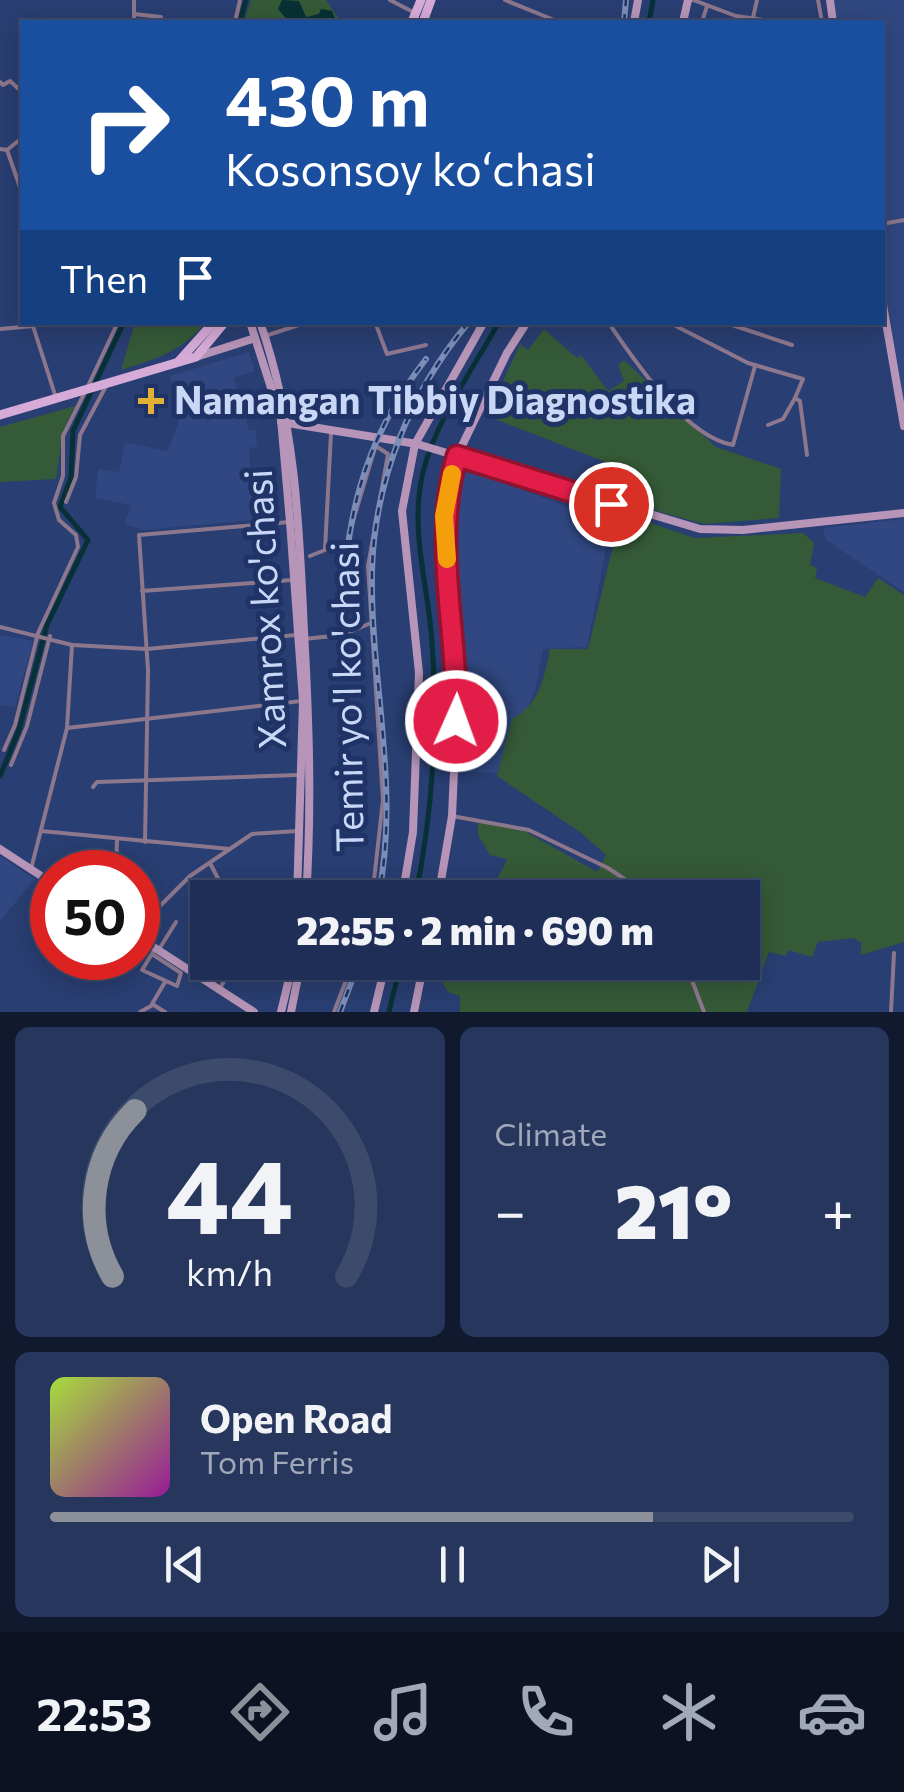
<!DOCTYPE html>
<meta charset="utf-8">
<style>
:root{--surface:#1f2e56;--page:#27365c;--text:#f1f3f6;--muted:#a1a8b9;--line:#3c4a6c;--accent:#8c9099}
body{margin:0;font-family:Commissioner,sans-serif;background:var(--page);color:var(--text);height:100vh;display:flex;flex-direction:column;font-size:38px;white-space:nowrap}
*{box-sizing:border-box;margin:0}
p{font-size:32px;color:var(--muted)}
.icon{flex:none;width:55px;height:55px;fill:none;stroke:currentColor;stroke-width:2;stroke-linecap:round;stroke-linejoin:round}
.map{position:relative;height:1012px;overflow:hidden}
.details{display:flex;flex-direction:column;gap:15px;padding:15px;background:#11192f;flex:1}
.details>*{flex:none}
.hud{position:absolute;left:20px;top:20px;width:865px;height:305px;border-radius:0px;box-shadow:0 5px 25px #0003,0 0 0 2px var(--line);background:#1a4fa0;color:#fff;overflow:hidden}
.speed{position:absolute;left:30px;top:850px;display:flex;gap:20px;font-size:50px;font-weight:700;text-align:center}
.speed>*{display:grid;place-content:center;width:130px;height:130px;border-radius:50%;background:var(--surface);box-shadow:0 5px 25px #0003,0 0 0 2px var(--line);line-height:1}
.speed .limit{border:15px solid #d22;background:#fff;color:#111}
.pin{position:absolute;display:grid;place-items:center;width:85px;height:85px;color:#fff;margin:-42px;border:5px solid #fff;border-radius:50%;box-shadow:0 2px 10px #0007}
.me{position:absolute;width:110px;margin:-55px;rotate:2deg;stroke-linejoin:round;filter:drop-shadow(0 0 8px #0008)}
.turn{display:flex;align-items:center;gap:35px;height:210px;padding:0 40px;font-size:45px}
.turn .icon{width:130px;height:130px;stroke-width:2.5}
.turn b{display:block;font-size:70px;line-height:85px}
.then{display:flex;align-items:center;height:95px;padding:0 40px;background:#0003;gap:20px;font-size:38px}
.big{font-size:75px;font-weight:800;line-height:1.1}
.details .tile{flex:1;display:flex;flex-direction:column;justify-content:center;gap:15px;min-width:0;padding:0 35px;border-radius:15px;background:var(--page)}
.details .dial{align-items:center;gap:0}
.dial svg{height:260px;overflow:visible;fill:none;stroke:var(--line);stroke-width:7;stroke-linecap:round;text-anchor:middle}
.dial text{fill:var(--text);stroke:none}
.song{display:flex;align-items:center;gap:30px}
.cover{width:120px;height:120px;border-radius:15px;background:linear-gradient(135deg,hsl(80 70% 55%),hsl(300 70% 35%))}
.played{height:10px;border-radius:5px;background:linear-gradient(90deg,var(--accent) 75%,var(--line) 75%)}
.keys{display:flex;justify-content:space-around;direction:ltr}
.heat{display:flex;justify-content:space-between;align-items:center;font-size:55px;direction:ltr}
.details .tiles{flex:1;display:grid;gap:15px;grid-template-columns:1fr 1fr}
.tile:last-child{grid-column:span 2}
.trip{position:absolute;left:190px;top:880px;width:570px;height:100px;border-radius:0px;background:var(--surface);box-shadow:0 5px 25px #0003,0 0 0 2px var(--line);font-weight:800;line-height:100px;text-align:center}
.tabs{display:flex;height:160px;justify-content:space-around;align-items:center;background:#0c1222;color:var(--muted)}
.tabs .icon{width:70px;height:70px}
.tabs .on{color:var(--accent)}
.tabs b{font-size:45px;color:var(--text)}
.map>svg:first-child{display:block}
</style>
<div class="map">
<svg width="904" height="1012" viewBox="0 0 904 1012">
<rect width="100%" height="100%" fill="#293e72"/>
<g fill="#304781">
<polygon points="834,0 904,0 904,409 883,284 882,22 838,22"/>
<polygon points="249,352 255,371 234,378 249,430 256,430 257,447 249,448 251,478 260,479 262,491 273,490 274,495 252,497 252,520 143,530 124,524 131,505 95,498 98,469 119,472 125,443 168,451 181,416 170,376"/>
<polygon points="461,467 611,523 587,647 543,649 535,691 497,773 461,772 464,689 451,532"/>
<polygon points="904,519 904,592 826,540 823,528"/>
<polygon points="0,635 33,641 15,707 0,705"/>
<polygon points="0,856 35,879 0,921"/>
</g>
<g fill="#355a37">
<polygon points="251,0 326,0 339,19 244,22"/>
<path d="M135 323V322L205 323C181 352 156 359 121 370Z"/>
<polygon points="544,329 577,358 581,355 608,391 624,381 618,365 624,360 716,447 781,469 779,518 704,524 624,502 634,473 487,416 520,344 528,350"/>
<polygon points="75,406 63,431 56,479 0,482 0,427"/>
<path d="M621 513 695 538 803 533 814 543 810 565 817 568 815 578 865 597 878 578 904 595V942L861 955V942L853 938 818 942 812 957 788 950 786 956 769 952 747 1012H460V996L448 992 440 978 443 963 507 972 511 962H742V898L489 897 507 859 490 855 478 835V820L525 831 597 872 606 855 580 832 497 776 512 719C540 703 544 679 550 649H588Z"/>
</g>
<polygon fill="#073136" points="282,0 299,1 306,17 319,14 321,9 332,11 336,21 289,22 278,9"/>
<g fill="none" stroke-linecap="round" stroke-linejoin="round">
<g stroke="#073136" stroke-width="5">
<polyline points="240,22 246,0"/>
<polyline points="649,22 653,0"/>
<polyline points="0,776 19,730 47,625 88,540 60,507 71,477 73,431 124,322"/>
<path d="M415 898C433 813 439 718 431 631 426 577 410 527 423 472 436 420 473 369 499 322"/>
<polyline points="389,1012 401,962"/>
</g>
<g stroke="#8d778d" stroke-width="4">
<polyline points="390,0 413,12"/>
<polyline points="505,0 559,22"/>
<polyline points="693,0 736,16 777,22"/>
<polyline points="818,0 822,22"/>
<polyline points="134,14 161,17"/>
<polyline points="192,21 198,22"/>
<polyline points="134,22 134,0"/>
<polyline points="235,22 240,0"/>
<polyline points="702,22 707,6"/>
<polyline points="752,22 757,0"/>
<polyline points="0,82 3,85 10,81 22,92"/>
<polyline points="0,149 7,150 22,138"/>
<polyline points="7,150 22,193"/>
<polyline points="882,224 904,220"/>
<polyline points="375,322 387,354 426,345"/>
<path d="M608 322C634 360 685 437 733 445L755 366"/>
<polyline points="668,322 748,363 803,379 795,398 800,401 807,455"/>
<polyline points="723,322 792,345"/>
<polyline points="794,322 801,325"/>
<polyline points="376,325 387,322"/>
<polyline points="0,329 33,326 56,398"/>
<polyline points="265,336 308,322"/>
<polyline points="88,386 118,322"/>
<polyline points="768,425 783,419 795,398"/>
<polyline points="66,502 76,477 80,435 105,388"/>
<polyline points="310,556 325,550 331,433"/>
<polyline points="142,591 292,580"/>
<polyline points="0,627 72,645 147,649 296,635"/>
<polyline points="304,639 342,635 350,531 378,438"/>
<polyline points="341,656 342,635 371,623"/>
<polyline points="67,728 301,701"/>
<polyline points="4,750 15,725 38,633 78,547 76,535 59,520 54,503 63,476 63,436 84,394"/>
<polyline points="11,765 27,726 50,636"/>
<polyline points="93,787 97,782 297,775"/>
<polyline points="452,816 529,830 608,868 626,880 634,898"/>
<polyline points="41,831 230,849"/>
<polyline points="145,842 148,670 139,535 290,522"/>
<polyline points="210,863 223,888"/>
<polyline points="31,869 67,728 72,645"/>
<polyline points="116,872 117,839"/>
<polyline points="372,898 383,800 368,566 388,454 374,445"/>
<polyline points="138,928 190,876 252,834 298,831"/>
<polyline points="158,951 176,922"/>
<polyline points="152,954 181,973 177,986 142,970 155,949"/>
<polyline points="685,962 704,1012"/>
<polyline points="165,982 152,1004 165,1012"/>
<polyline points="219,990 235,962"/>
<polyline points="140,1012 151,1006"/>
<polyline points="334,1012 353,962"/>
<polyline points="891,1012 894,953"/>
</g>
<g stroke="#b795b8" stroke-width="8">
<polyline points="830,0 833,22"/>
<polyline points="634,22 638,0"/>
<polyline points="683,22 688,0"/>
<polyline points="882,299 904,426"/>
<polyline points="250,322 281,419 290,522 303,701 297,898"/>
<path d="M260 322C296 426 299 523 304 631 309 721 312 807 306 898"/>
<polyline points="196,357 255,338"/>
<polyline points="281,422 417,444 700,529 743,530 904,513"/>
<polyline points="0,849 52,883"/>
<polyline points="402,898 413,832 419,673 402,511 415,444 484,322"/>
<polyline points="438,898 452,816 458,681 445,501 457,456 507,353 527,322"/>
<polyline points="138,937 254,1012"/>
<polyline points="281,1012 293,962"/>
<polyline points="291,1012 301,962"/>
<polyline points="374,1012 386,962"/>
<polyline points="414,1012 424,962"/>
</g>
<g stroke="#d7abd8" stroke-width="9">
<polyline points="412,22 421,0"/>
<polyline points="423,22 431,0"/>
<polyline points="179,361 214,322"/>
<polyline points="0,415 196,357 225,322"/>
</g>
<g stroke="#7c8db7" stroke-width="6">
<g id="rail">
<polyline points="624,22 626,0"/>
<path d="M341 630C344 525 361 442 426 359"/>
<path d="M378 898C401 789 370 681 372 572 374 481 410 392 469 322"/>
<polyline points="340,1012 359,962"/>
</g>
</g>
<use href="#rail" stroke="#1f3366" stroke-width="2.5" stroke-dasharray="8" stroke-linecap="butt"/>
</g>
<g fill="none" stroke-linecap="round" stroke-linejoin="round">
<g stroke="#92132f" stroke-width="25">
<path id="route" d="M456 721C459 633 431 542 457 456L611 504"/>
</g>
<use href="#route" stroke="#e11d48" stroke-width="18"/>
<polyline stroke="#f59e0b" stroke-width="18" points="447,559 444,516 452,474"/>
</g>
<path fill="#e1af34" stroke="#1f3366" stroke-width="4" d="M146 386h10v10h10v10h-10v10h-10v-10h-10v-10h10z"/>
<g text-anchor="middle" stroke-width="10" stroke-linejoin="round" paint-order="stroke">
<g font-size="38" font-weight="bold" fill="#c9d7f7" stroke="#1f3366" text-anchor="start">
<text x="174" y="414">Namangan Tibbiy Diagnostika</text>
</g>
<g font-size="38" fill="#c9d7f7" stroke="#1f3366">
<text transform="translate(266 609) rotate(-93)" y="13">Xamrox ko'chasi</text>
<text transform="translate(348 697) rotate(-91)" y="13">Temir yo'l ko'chasi</text>
</g>
</g>
</svg>
<div class="speed"><div class="limit">50</div></div>
<div class="pin" style="left:611px;top:504px;background:#d93025"><svg class="icon" aria-label="arrive" viewBox="0 0 24 24"><path d="M6 21V4h12l-3 4 3 4H6"/></svg></div>
<svg class="me" style="left:456px;top:721px" viewBox="-20 -20 40 40"><circle r="17" fill="#e11d48" stroke="#fff" stroke-width="3"/><path d="M0-11L8 9 0 5-8 9z" fill="#fff"/></svg>
<div class="trip">22:55 · 2 min · 690 m</div>
<div class="hud">
<div class="turn"><svg class="icon" aria-label="right" viewBox="0 0 24 24"><path d="M7 20v-9h11M14 6l5 5-5 5"/></svg><div><b>430 m</b>Kosonsoy koʻchasi</div></div>
<div class="then">Then<svg class="icon" aria-label="arrive" viewBox="0 0 24 24"><path d="M6 21V4h12l-3 4 3 4H6"/></svg></div>
</div>
</div>
<section class="details">
<div class="tiles">
<div class="tile dial"><svg viewBox="0 0 100 80">
<path d="M14 69A42 42 0 1 1 86 69"/>
<path d="M14 69A42 42 0 0 1 21 18" stroke="#8c9099"/>
<text x="50" y="56" font-size="32" font-weight="700">44</text>
<text x="50" y="72" font-size="11">km/h</text>
</svg></div>
<div class="tile"><p>Climate</p>
<div class="heat"><a>−</a><b class="big">21°</b><a>+</a></div>
</div>
<div class="tile">
<div class="song"><i class="cover"></i><div><b>Open Road</b><p>Tom Ferris</p></div></div>
<div class="played"></div>
<div class="keys"><svg class="icon" aria-label="previous" viewBox="0 0 24 24"><path d="M18 5L8 12l10 7zM5 5v14"/></svg><svg class="icon" aria-label="pause" viewBox="0 0 24 24"><path d="M8 5v14M16 5v14"/></svg><svg class="icon" aria-label="next" viewBox="0 0 24 24"><path d="M6 5l10 7-10 7zM19 5v14"/></svg></div>
</div>
</div>
</section>
<nav class="tabs">
<b>22:53</b>
<svg class="icon on" aria-label="directions" viewBox="0 0 24 24"><path d="M12 3l9 9-9 9-9-9zM9 14v-3h6M13 9l2 2-2 2"/></svg>
<svg class="icon" aria-label="music" viewBox="0 0 24 24"><path d="M9 18V5l10-2v13"/><circle cx="6" cy="18" r="3"/><circle cx="16" cy="16" r="3"/></svg>
<svg class="icon" aria-label="phone" viewBox="0 0 24 24"><path d="M5 4h4l2 5-3 2q2 4 5 5l2-3 5 2v4C11 20 4 13 5 4z"/></svg>
<svg class="icon" aria-label="climate" viewBox="0 0 24 24"><path d="M12 3v18M4 7l16 10M4 17L20 7"/></svg>
<svg class="icon" aria-label="car" viewBox="0 0 24 24"><path d="M5 17H2v-5l4-1 3-4h7l3 4 3 1v5h-3M9 17h6M6 11h13"/><circle cx="7" cy="17" r="2"/><circle cx="17" cy="17" r="2"/></svg>
</nav>
